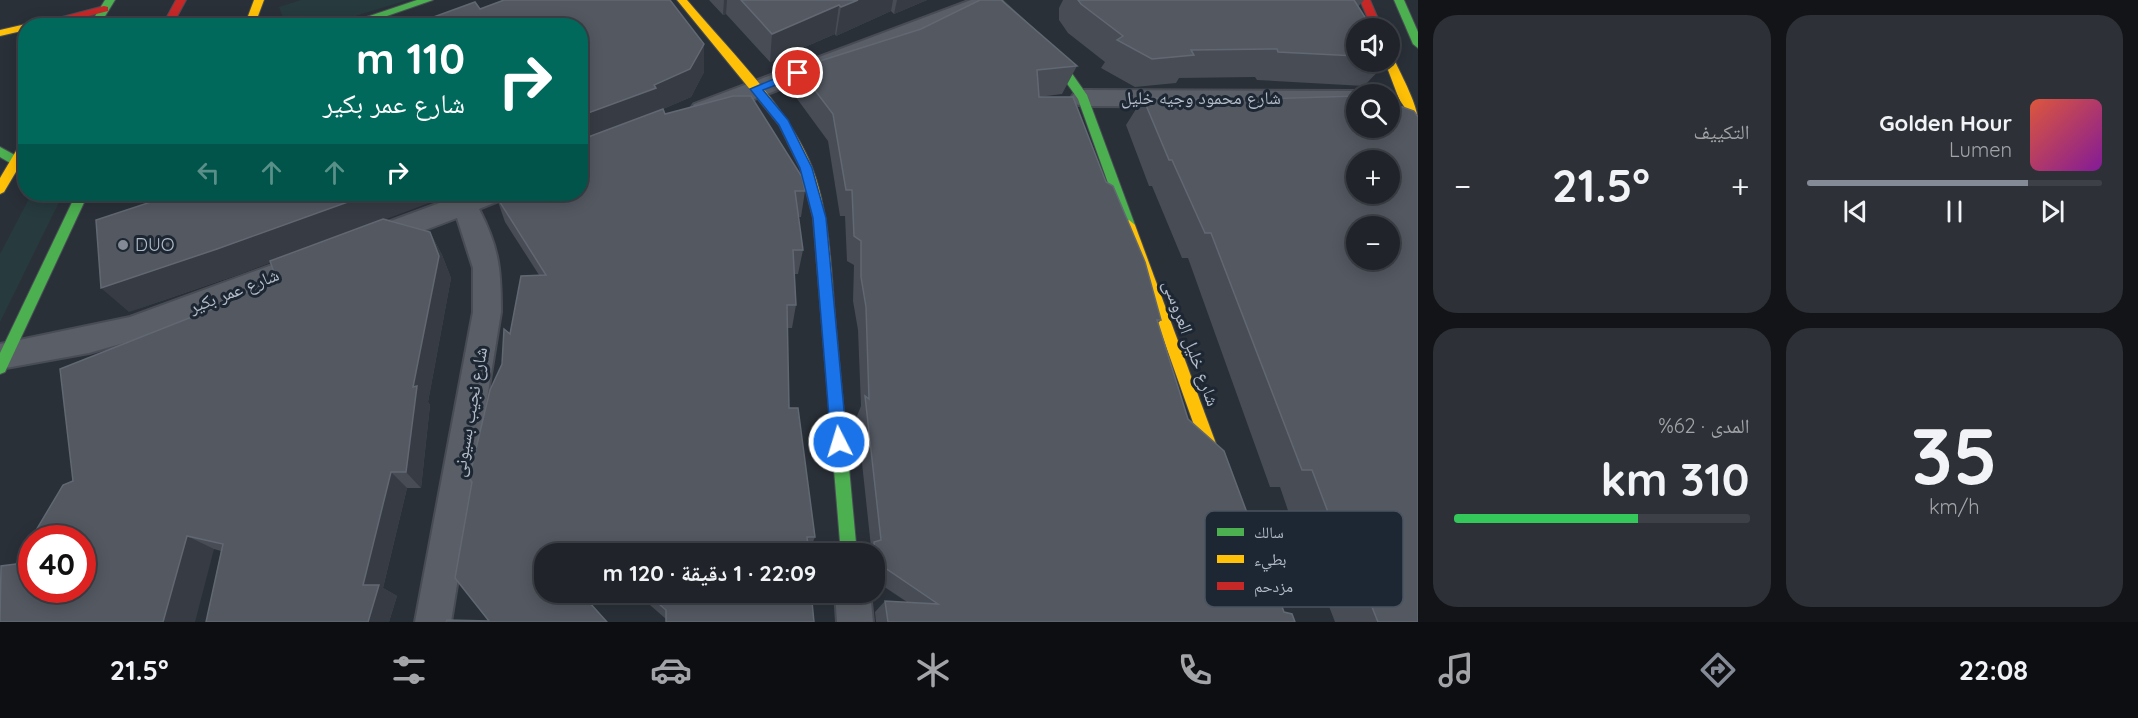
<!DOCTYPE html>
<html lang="ar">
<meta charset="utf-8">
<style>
:root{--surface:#20242a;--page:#2d3036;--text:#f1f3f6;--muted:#a2a4a8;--line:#3d4147;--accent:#848b96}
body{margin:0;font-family:Quicksand,"Noto Naskh Arabic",sans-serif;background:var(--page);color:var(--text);direction:rtl;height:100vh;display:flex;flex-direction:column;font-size:22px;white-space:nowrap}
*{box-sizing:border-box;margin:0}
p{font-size:20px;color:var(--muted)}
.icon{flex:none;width:33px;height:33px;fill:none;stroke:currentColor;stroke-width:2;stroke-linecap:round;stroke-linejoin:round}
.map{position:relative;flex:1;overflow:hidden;direction:ltr}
.drawer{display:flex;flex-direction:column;gap:15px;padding:15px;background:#121417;width:720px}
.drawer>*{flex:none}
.hud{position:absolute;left:18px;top:18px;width:570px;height:183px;border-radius:24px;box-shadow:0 3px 15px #0003,0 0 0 2px var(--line);direction:rtl;background:#00695c;color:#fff;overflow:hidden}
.controls{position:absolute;left:1346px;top:18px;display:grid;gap:12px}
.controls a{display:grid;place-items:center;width:54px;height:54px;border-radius:50%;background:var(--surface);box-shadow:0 3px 15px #0003,0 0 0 2px var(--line);font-size:30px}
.speed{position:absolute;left:18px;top:525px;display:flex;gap:12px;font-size:30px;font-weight:700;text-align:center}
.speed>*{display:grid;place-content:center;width:78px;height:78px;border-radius:50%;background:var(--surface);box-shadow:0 3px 15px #0003,0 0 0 2px var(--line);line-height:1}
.speed .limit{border:9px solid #d22;background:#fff;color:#111}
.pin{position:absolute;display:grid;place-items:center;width:51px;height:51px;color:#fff;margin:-26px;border:3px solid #fff;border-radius:50%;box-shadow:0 2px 6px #0007}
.me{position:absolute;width:66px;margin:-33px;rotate:355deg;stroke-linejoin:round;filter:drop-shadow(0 0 4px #0008)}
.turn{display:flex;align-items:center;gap:21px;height:126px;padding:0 24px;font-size:27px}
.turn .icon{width:78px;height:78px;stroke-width:2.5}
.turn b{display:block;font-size:42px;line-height:51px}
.lanes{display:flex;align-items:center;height:57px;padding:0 24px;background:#0003;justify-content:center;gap:30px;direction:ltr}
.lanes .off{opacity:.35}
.big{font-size:45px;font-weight:700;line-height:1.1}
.drawer .widget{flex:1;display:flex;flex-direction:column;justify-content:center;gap:9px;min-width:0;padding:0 21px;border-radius:24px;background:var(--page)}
.drawer .dial{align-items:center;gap:0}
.dial b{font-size:78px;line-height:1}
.song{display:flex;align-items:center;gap:18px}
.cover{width:72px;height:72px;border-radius:9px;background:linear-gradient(135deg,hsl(10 70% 55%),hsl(290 70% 35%))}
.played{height:6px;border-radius:3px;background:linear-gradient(90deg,var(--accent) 75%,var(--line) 75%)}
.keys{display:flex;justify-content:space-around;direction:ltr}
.heat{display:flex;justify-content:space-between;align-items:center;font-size:33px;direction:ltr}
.charge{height:9px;border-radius:4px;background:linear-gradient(90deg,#34c759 62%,var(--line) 0)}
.drawer .tiles{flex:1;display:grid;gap:15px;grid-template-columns:repeat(2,1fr)}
.trip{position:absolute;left:534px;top:543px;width:351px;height:60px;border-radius:24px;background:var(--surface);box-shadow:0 3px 15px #0003,0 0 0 2px var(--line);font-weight:700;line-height:60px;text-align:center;direction:rtl}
.menu{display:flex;height:96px;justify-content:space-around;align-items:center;background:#0d0e11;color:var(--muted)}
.menu .icon{width:42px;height:42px}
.menu .active{color:var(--accent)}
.menu b{font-size:27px;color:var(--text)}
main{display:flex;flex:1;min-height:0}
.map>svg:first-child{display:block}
</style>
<main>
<section class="drawer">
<div class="tiles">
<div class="widget">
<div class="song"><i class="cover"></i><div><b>Golden Hour</b><p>Lumen</p></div></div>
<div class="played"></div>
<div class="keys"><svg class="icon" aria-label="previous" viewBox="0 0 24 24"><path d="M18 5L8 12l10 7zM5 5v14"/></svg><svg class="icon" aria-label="pause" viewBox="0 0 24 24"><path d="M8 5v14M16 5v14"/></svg><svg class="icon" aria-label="next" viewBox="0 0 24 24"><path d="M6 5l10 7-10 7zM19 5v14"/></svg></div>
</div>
<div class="widget"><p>التكييف</p>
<div class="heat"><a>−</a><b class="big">21.5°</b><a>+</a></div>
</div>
<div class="widget dial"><b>35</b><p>km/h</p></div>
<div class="widget"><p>المدى · 62%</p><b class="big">310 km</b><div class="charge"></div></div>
</div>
</section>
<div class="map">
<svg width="1418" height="622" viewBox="0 0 1418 622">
<rect width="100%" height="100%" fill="#2a3038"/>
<g fill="#273a3e">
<polygon points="301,0 408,0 325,25 286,25 279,7"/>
<polygon points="63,194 0,322 0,254 31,195"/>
</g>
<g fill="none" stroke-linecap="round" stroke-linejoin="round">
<g stroke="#484c55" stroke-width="4">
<g id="street">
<polygon points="971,0 1002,0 999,5 710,116 702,118 694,116 690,110 694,104"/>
<polygon points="1083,90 1356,91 1365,94 1356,94 1356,107 1083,106 1075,104 1071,98 1075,92"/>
<path d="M464 194H503L499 201 479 209C499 248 501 269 501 312L451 622H415L473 312V268L457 218 370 251 361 248 357 240 361 232Z"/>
<polygon points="310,251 320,254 324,262 320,270 131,341 89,353 6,368 0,366 0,344 130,317"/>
<polygon points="835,592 870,592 873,622 837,622"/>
</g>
</g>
<g stroke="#484c55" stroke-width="2">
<g id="fast">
<polygon points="105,0 115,0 99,26 89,26"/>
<polygon points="417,0 433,0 358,26 340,26"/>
<polygon points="991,0 1002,0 1054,48 1087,95 1135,225 1133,228 1125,228 1123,225 1078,99 1046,54"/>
<polygon points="1394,0 1404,0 1418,32 1418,48 1413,44"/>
<polygon points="0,147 20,158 22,161 20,164 12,164 0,157"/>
<polygon points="76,194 88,194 5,372 0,374 0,353"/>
<polygon points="830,332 835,334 837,338 857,554 841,554 823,338 825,334"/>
</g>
</g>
<g stroke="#484c55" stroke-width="2">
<g id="slow">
<polygon points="254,0 264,0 258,16 259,26 249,26 248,16"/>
<path d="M677 0H687C729 50 788 107 812 167 832 220 831 282 837 338L835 342 830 344 825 342 823 338 813 218 800 168 779 125Z"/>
<polygon points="26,24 30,26 26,26 26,30 0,36 0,30"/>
<path d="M1389 55 1394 59C1402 77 1418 105 1418 122L1414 121 1399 99 1385 62H1389Z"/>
<polygon points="26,140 26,155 4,192 0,194 0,178 22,141"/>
<polygon points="1129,220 1135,225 1228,476 1225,481 1220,483 1215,481 1212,476 1123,225"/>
</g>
</g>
<g stroke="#484c55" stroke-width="2">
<g id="jam">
<polygon points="176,0 186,0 172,26 162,26"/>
<polygon points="1360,0 1370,0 1382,28 1372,28"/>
<polygon points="104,6 108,7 108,11 49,26 28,26"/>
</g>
</g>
<use href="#street" fill="#5a5e66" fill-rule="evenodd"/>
<use href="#fast" fill="#4caf50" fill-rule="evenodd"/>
<use href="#slow" fill="#ffc107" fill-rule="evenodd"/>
<use href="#jam" fill="#c62828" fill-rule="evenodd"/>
</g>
<g fill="#474c55">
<polygon points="709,0 927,0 894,14 891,11 836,36 835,34 770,62 726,14 723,15"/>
<polygon points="1063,0 1364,0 1358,7 1356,28 1356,62 1387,62 1364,86 1257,80 1255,77 1179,78 1176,83 1135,87 1101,68 1105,62 1068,33 1059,20 1059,8"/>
<polygon points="480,9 704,72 691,97 663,109 665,114 805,191 801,217 798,217 803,250 798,274 794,274 796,305 792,328 787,328 789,408 815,537 809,551 544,554 544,592 619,592 618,602 589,602 489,621 502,364 510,334 539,275 505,222 496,196 580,194 432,20 431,18"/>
<polygon points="1077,66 1062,94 1039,97 1106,182 1161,320 1158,323 1188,419 1284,612 1295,622 876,622 875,612 885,601 907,602 874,580 874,554 866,554 871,547 857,416 861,406 858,330 853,301 854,265 847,261 845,216 840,216 828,141 795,96 798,68"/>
<polygon points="1143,98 1418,622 1335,622 1317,575 1310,575 1280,487 1270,487 1188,258 1182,258 1152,186 1149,186 1126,125"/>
<polygon points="385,219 430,232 442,255 451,278 428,402 430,405 421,488 407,488 383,588 397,596 389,622 206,622 221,551 214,549 16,564 73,481 212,309 276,278 271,262 240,274 129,312"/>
<polygon points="635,592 811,592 666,619"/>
</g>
<g fill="#373c44">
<polygon points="724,0 727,0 726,14 723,15"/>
<polygon points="858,0 893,0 891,11 836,36 841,7"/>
<polygon points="897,0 927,0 894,14"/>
<polygon points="839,5 835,34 770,62 772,34"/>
<polygon points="704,44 704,72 691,97 580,145 580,116 654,85"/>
<polygon points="370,194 453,194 240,274 129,312 101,288"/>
<polygon points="430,232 442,255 451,278 428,402 430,405 421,488 406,472 413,387"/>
<polygon points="391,472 407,488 383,588 397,596 389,622 368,622 363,585"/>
<polygon points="187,536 214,549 195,622 163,622"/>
<polygon points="613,592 619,592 618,602"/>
</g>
<g fill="#535861" stroke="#626872" stroke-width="1.5" fill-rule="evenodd">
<polygon points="504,0 670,0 704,44 690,69 654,85 656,88 580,116 580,26 415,26 432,20 431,18 475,2 480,9"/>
<polygon points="741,0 858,0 841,7 839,5 772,34"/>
<polygon points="980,0 1001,0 1077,66 1037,70 1039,97 1073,97 1106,182 1113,186 1145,262 1161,320 1157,320 1188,419 1224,451 1284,612 1292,614 1295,622 888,622 885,601 938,604 875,561 874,542 881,540 865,396 869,399 866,307 861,277 861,241 854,236 852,190 846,190 833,114 798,68 921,29"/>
<polygon points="1078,0 1354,0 1372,28 1356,28 1356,56 1278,52 1277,49 1191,50 1194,55 1152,59 1117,40 1123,36 1081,4"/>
<polygon points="733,96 751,96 802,177 805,191 795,191 803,250 793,250 796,305 787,305 789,408 798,408 815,537 807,537 809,554 544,554 544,592 580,592 607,622 446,622 447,620 489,621 455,578 472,482 469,478 490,390 502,364 504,329 510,334 521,276 546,275 496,196 497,194 580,194 580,140 663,109 665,114"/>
<path d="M1356 96V128H1389V102L1414 111 1418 117V622H1378L1354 562H1347L1312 470H1302L1211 233H1205L1172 160H1169L1143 98 1231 100ZM1356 160H1389V194H1356ZM1356 226H1389V260H1356Z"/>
<polygon points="175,194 370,194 217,249 101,288 96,220"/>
<path d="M383 219 430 232 439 256 413 387 417 386 406 472H391L363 585H379L368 622H206L223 544 187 536 163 622H0L1 566 16 564 63 485 73 481 60 369 212 309 276 278 270 261ZM32 538H82V590H32Z"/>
<polygon points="645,592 811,592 814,622 666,622 666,610"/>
</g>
<polygon fill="#1a73e8" stroke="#114b97" stroke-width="1.5" points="798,69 804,73 802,75 763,90 788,120 812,168 826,218 847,442 844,447 839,449 834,447 831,442 813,218 800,168 779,125 750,89"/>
<circle fill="#848b96" stroke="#1d2633" stroke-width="2" cx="123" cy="245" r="6"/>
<g text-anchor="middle" stroke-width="6" stroke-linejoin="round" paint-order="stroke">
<g font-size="18" fill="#b4bcc9" stroke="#1d2633">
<text x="1201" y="104">شارع محمود وجيه خليل</text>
<text transform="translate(234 291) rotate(-21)" y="6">شارع عمر بكير</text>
<text transform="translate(1191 343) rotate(70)" y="6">شارع خليل العروسى</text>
<text transform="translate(470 412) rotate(-80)" y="6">شارع نجيب بسيونى</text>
</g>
<g font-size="18" fill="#b4bcc9" stroke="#1d2633" text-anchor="start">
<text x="135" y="251">DUO</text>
</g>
</g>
<rect x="1205" y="511" width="198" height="96" rx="9" fill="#1d2633" stroke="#4a5360" stroke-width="1.5"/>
<rect x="1217" y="528" width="27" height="8" fill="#4caf50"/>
<rect x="1217" y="555" width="27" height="8" fill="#ffc107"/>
<rect x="1217" y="582" width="27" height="8" fill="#c62828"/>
<g font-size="16" fill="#b4bcc9">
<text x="1254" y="538">سالك</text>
<text x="1254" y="565">بطيء</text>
<text x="1254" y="592">مزدحم</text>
</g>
</svg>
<div class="controls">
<a><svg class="icon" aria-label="sound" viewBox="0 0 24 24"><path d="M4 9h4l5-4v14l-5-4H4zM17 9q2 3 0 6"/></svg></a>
<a><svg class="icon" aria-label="search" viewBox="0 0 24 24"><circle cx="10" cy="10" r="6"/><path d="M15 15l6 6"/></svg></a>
<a>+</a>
<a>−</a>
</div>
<div class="speed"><div class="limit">40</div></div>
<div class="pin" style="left:798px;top:73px;background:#d93025"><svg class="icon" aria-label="arrive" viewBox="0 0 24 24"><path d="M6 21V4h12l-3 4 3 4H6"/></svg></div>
<svg class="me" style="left:839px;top:442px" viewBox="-20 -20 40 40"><circle r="17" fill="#1a73e8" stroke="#fff" stroke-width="3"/><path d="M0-11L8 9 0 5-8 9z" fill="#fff"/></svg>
<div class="trip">22:09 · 1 دقيقة · 120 m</div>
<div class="hud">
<div class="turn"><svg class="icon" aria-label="right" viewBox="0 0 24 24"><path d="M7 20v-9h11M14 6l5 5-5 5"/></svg><div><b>110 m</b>شارع عمر بكير</div></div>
<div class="lanes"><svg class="icon off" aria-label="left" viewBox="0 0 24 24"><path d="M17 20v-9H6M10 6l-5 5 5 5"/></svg><svg class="icon off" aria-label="ahead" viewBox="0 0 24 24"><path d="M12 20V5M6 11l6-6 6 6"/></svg><svg class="icon off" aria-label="ahead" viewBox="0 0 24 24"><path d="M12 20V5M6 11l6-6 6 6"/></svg><svg class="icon" aria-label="right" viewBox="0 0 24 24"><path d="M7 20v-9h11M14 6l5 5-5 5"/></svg></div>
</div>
</div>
</main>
<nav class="menu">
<b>22:08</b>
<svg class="icon active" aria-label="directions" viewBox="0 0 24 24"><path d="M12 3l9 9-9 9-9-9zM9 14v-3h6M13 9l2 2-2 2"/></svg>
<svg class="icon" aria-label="music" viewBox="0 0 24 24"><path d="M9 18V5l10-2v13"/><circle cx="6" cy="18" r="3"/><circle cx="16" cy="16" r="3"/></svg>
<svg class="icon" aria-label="phone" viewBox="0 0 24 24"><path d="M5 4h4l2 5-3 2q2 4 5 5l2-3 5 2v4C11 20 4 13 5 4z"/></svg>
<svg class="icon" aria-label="climate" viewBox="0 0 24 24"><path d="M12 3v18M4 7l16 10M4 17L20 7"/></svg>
<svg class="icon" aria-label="car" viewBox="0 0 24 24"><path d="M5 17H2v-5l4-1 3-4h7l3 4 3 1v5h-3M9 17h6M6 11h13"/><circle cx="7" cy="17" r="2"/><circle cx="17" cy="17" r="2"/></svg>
<svg class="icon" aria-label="filters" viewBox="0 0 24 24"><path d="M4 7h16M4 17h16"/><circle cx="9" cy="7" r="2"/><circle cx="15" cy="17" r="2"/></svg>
<b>21.5°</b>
</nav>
